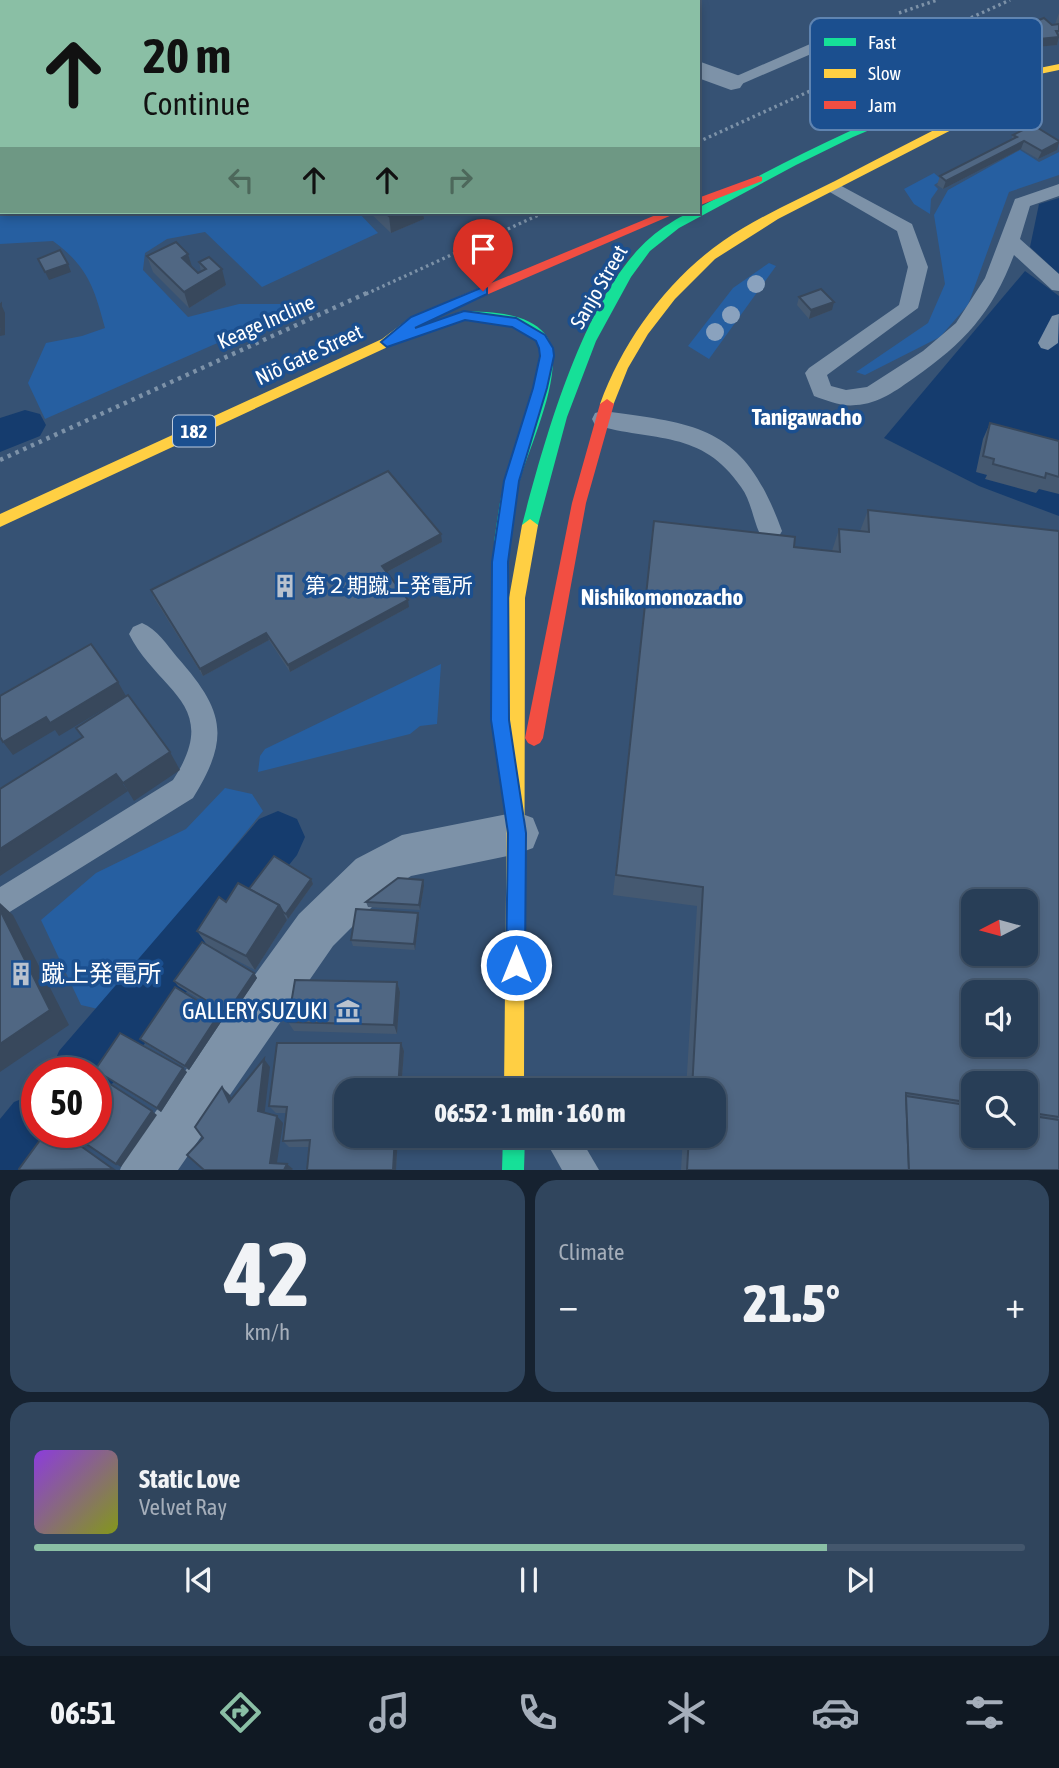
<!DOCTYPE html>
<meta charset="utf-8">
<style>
:root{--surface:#283e57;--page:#30455d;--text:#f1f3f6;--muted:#a5aeba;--line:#44576d;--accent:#8abfa5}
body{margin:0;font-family:"Asap Condensed","Noto Sans JP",sans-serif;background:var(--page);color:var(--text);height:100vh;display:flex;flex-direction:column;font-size:26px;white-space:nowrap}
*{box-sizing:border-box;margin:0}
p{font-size:23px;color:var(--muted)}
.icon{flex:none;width:38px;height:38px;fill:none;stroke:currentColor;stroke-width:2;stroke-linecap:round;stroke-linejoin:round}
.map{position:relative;height:1170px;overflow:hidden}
.side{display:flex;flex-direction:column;gap:10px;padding:10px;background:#162230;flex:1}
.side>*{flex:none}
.top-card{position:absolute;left:0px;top:0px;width:700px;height:214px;box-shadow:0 4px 10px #0003,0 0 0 2px var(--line);background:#8abfa5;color:#111;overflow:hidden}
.needle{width:46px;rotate:264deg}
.tools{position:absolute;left:961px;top:889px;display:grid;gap:14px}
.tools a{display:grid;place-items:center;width:77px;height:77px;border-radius:14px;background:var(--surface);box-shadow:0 4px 10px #0003,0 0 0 2px var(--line);font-size:35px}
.speed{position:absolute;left:21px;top:1057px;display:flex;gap:14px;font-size:35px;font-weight:700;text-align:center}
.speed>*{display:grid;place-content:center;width:91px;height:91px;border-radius:50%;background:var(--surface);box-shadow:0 4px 10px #0003,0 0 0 2px var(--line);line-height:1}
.speed .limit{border:10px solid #d22;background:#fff;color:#111}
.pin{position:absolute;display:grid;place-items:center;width:60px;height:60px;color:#fff;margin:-72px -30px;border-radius:50% 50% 50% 0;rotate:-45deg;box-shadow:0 0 7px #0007}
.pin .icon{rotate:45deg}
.me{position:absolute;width:77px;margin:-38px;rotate:0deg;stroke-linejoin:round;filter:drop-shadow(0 0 5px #0008)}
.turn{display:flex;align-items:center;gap:24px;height:147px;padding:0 28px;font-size:32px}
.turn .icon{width:91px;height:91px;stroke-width:2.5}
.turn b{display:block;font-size:49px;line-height:60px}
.lanes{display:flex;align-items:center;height:66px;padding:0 28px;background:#0003;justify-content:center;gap:35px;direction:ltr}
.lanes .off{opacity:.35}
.big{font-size:52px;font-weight:800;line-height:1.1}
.side .tile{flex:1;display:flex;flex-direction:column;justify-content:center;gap:10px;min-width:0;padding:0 24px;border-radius:21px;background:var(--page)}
.side .dial{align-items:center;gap:0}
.dial b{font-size:91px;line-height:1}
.song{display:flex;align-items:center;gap:21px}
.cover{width:84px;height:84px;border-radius:10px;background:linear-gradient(135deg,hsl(270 70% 55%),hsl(70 70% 35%))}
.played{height:7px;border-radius:4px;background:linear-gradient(90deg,var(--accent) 80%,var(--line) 80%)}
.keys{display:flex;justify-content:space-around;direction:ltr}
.heat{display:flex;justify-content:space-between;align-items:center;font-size:38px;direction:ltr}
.side .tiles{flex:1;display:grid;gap:10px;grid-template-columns:1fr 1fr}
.tile:last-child{grid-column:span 2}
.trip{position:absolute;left:334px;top:1078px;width:392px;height:70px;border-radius:21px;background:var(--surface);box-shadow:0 4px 10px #0003,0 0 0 2px var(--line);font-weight:800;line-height:70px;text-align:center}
.tabs{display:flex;height:112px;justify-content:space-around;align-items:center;background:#101923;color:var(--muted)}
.tabs .icon{width:49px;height:49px}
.tabs .selected{color:var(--accent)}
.tabs b{font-size:32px;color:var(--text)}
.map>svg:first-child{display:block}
</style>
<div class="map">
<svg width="1059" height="1170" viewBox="0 0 1059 1170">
<rect width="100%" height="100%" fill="#365274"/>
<g fill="#265fa1">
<polygon points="1020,150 1039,162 1059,152 1059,175 1009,192 968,305 940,337 865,375 856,372 928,323 945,284 934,215 948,190"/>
<polygon points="934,173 942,180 934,185 938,189 931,199 930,214 914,204 904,189"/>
<path d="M0 203 2 212H358L378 233 262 287 205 232 167 239 145 253 143 270 188 317 239 304H283L288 312 45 419 28 383 46 343 82 336 105 328C94 287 88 267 53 241L0 244Z"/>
<polygon points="769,263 776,266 709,359 688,346 733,288"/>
<polygon points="441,664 437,724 420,726 410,734 258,772 260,756 265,749"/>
<polygon points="225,788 252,794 263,811 147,954 98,1009 81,1005 41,920 96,873 186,829"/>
</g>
<g fill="#153c6e">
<polygon points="1059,198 1059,274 1030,247 1039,204"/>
<polygon points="1025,271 1059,296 1059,516 979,486 884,438"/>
</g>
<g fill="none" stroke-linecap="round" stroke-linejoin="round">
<g fill="#153c6e" fill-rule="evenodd">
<polygon points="25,410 40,414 46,425 40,436 0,452 0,418"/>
<polygon points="278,811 297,819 305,837 297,855 103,1095 96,1098 96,1073 50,1073 59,1051 259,819"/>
<polygon points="37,1093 37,1132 66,1132 60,1148 41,1170 0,1170 0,1119 14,1102"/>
</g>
<g stroke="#7d92a8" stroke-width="3.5" stroke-dasharray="2.5 3.5" stroke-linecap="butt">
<polyline points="899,13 937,0"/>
<polyline points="0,71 2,65"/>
<polyline points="698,142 1010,0"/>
<polyline points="366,294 545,212"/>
</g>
<polyline stroke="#7d92a8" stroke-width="4.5" stroke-dasharray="3.5 5" stroke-linecap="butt" points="0,460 369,292"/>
<g fill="#7d92a8" fill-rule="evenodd">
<polygon points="872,17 878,19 878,25 737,86 731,87 723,82"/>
<path d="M834 182 912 224 928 267 918 308 827 375 831 386 846 390 867 387 923 351 956 323 985 278 1015 199 1059 184V196L1030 206 1020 239 1059 274V291L1052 290 1014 255C992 313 964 343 914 378 897 390 878 404 856 405 842 407 828 401 814 396L805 373 809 368 899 305 908 267 897 231 828 191 825 187Z"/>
<polygon points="1059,314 1058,343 1048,350 1041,348 1038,343 1052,316"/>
<path d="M603 411C704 424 745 429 782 531L778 538 770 540 762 538C753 522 752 502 741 487 702 429 653 442 595 425L592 419 595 413Z"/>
<path d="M142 623C157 629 167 645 177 657 224 710 231 737 193 798L0 918V887L173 780C223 704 158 692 129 634L133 627Z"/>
<polygon points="543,1136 579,1136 599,1170 562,1170"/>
</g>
<g fill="#7d92a8" fill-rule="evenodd">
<polygon points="516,0 544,0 545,2 517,2"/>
<polygon points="698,61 740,76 744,82 740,88 731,90 698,78"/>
<polygon points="517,812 533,818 539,833 533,848 517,854 411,876 388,891 333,946 178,1170 120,1170 127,1151 299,914 356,859 402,835"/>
</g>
<g fill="#16e098" fill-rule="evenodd">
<path d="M934 97 943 99 853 137 796 165 679 228 650 251 631 277 596 341 567 417 538 525 535 529H525L522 525C545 439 589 271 669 224 678 218 688 212 698 212V208C776 167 851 126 934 97Z"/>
<path d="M464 311C490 312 527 312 545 334 570 364 528 448 519 483 514 503 512 522 510 542L502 548 494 542C497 523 499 503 504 484 514 450 547 382 540 349 538 342 533 336 527 332 507 318 482 324 459 318V312Z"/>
<polygon points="503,1136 525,1136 524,1170 502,1170"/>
</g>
<g fill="#ffcf43" fill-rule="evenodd">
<polygon points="1059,64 1059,70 1016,79 938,102 933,99 1010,74"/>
<path d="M1024 93 1028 94V98L1002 104 778 219 715 259 675 299 648 334 628 368 612 408H602L600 404C623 341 667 280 723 241 758 217 797 200 835 181 888 153 942 126 995 99Z"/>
<polygon points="465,295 471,299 470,302 421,323 392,345 0,527 0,514 382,339 411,317"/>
<polygon points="530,519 538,525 525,598 524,1090 504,1090 509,598 522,525"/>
</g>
<g fill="#f24e42" fill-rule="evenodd">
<polygon points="758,176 762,177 762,181 698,206 698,198"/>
<polygon points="663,212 679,212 470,302 460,302 459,299 460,296"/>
<polygon points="607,399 614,404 586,503 543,738 540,743 534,746 528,743 525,738 572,503 600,404"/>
</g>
</g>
<g fill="#8aa2be">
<circle cx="756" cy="284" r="9"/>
<circle cx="731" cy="315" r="9"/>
<circle cx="715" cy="332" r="9"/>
</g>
<g fill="#455971" fill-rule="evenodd">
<rect x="476" y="0" width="10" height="2"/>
<polygon points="576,0 625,0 623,2 576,2"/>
<polygon points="1059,13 1059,39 1057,45 1026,48 1018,47 1010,38 1013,30 1057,25 1055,24"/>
<polygon points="1013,135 1057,150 1038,159 1021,149 943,189 937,185 940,176 1011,140"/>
<rect x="0" y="141" width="2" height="60"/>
<polygon points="369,212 423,212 424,219 391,233"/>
<polygon points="188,254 192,268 198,273 201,272 199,262 226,285 189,308 153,272 147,256"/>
<polygon points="799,297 832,310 809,319 797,305"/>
<polygon points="990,423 1059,441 1059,494 1039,489 1036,493 985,479 987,475 976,472 983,439"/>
<path d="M868 510 1059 531V1170H681L683 1136H714V1090H686L697 906 613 895 654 521 794 547 832 551 839 529 860 531ZM973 1083H1026V1136H973Z"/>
<polygon points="442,542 387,572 409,607 290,672 269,640 203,676 154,598 151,590"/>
<polygon points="311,879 313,884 288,919 286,918 287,920 255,970 207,945 197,931 226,902 249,889"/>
<polygon points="424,886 420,910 368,907 366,902"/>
<polygon points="419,918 415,950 353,946 351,940"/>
<polygon points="254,973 257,978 230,1018 178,986 174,981"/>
<polygon points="397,982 400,992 397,1034 294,1031 288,1022"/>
<polygon points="223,1019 189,1070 145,1043 140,1039"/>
<polygon points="401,1043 404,1051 401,1090 346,1090 398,1136 396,1170 307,1170 309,1147 289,1147 283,1141 286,1113 276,1113 269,1106"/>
<polygon points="95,1070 187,1072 161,1112"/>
</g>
<g fill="#38485c">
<polygon points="614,0 625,0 623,2 612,2"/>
<polygon points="1059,37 1057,45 1026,48 1029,40"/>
<polygon points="0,41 2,46 2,54 0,59"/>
<polygon points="1024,141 1021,149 943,189 946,181"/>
<polygon points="1059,142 1057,150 1038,159 1042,151"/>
<polygon points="400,212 423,212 424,219 391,233 389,216"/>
<polygon points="188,254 193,270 182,258"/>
<polygon points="68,264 71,272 49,280 45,272"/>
<polygon points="222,269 226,285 189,308 184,292"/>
<polygon points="834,302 832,310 809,319 811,310"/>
<polygon points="1,304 5,313 5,335 0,336"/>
<polygon points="441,534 442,542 383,574 382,566"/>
<polygon points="408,600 409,607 290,672 288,665"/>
<polygon points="266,633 269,640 203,676 200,669"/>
<polygon points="118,682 126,696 59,736 55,730 13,755 3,742 46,717"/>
<polygon points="170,752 180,770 134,801 123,783"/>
<polygon points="116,774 128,791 0,876 0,849"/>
<polygon points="311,879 313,884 288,919 286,914"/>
<polygon points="423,880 424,886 420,910 419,905"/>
<polygon points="0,903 13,915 69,1025 0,1072"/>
<polygon points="279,905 287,920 255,970 246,956"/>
<polygon points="418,913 419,918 415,950 414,944"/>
<polygon points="254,973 257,978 230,1018 227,1013"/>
<polygon points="397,982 400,992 397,1034 394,1025"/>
<polygon points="219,1014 223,1019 189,1070 185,1066"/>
<polygon points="401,1043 404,1051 401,1090 398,1090"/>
<polygon points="264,1059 270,1067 264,1118 258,1111"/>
<polygon points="183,1068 187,1072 161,1112 157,1108"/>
<polygon points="222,1087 230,1095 236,1110 229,1102"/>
<polygon points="152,1111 157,1115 121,1167 116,1164"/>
<polygon points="277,1116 283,1123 276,1169 270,1163"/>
<polygon points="395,1136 398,1136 396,1170 393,1170"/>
<polygon points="287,1164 293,1169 292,1170 284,1170"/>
</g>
<g fill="#506783" stroke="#38485c" stroke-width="2" fill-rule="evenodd">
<polygon points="192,0 278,0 278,2 191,2"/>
<polygon points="388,0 395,0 396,2 382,2"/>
<polygon points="508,0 518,0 518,1 509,2"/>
<polygon points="591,0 614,0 612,2 595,2"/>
<polygon points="650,0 671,0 671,2"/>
<polygon points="1044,18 1052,25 1059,24 1059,31 1056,31 1059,37 1029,40 1021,39 1013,30"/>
<polygon points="1033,125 1059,141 1059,142 1042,151 1024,141 946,181 940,176 1017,137 1013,135"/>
<rect x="0" y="141" width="2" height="44"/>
<polygon points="384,212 400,212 389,216"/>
<polygon points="176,242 188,254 182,258 198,273 206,269 199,262 209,257 222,269 184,292 147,256"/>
<polygon points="60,250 68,264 45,272 38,259"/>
<polygon points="821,289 834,302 811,310 799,297"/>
<polygon points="1,304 1,327 0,327 0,305"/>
<polygon points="990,423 1059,441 1059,477 1046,473 1045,478 993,464 994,459 983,456"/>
<polygon points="388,471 441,534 382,566 408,600 288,665 266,633 200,669 151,590"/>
<path d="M868 510 1059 531V1117L1026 1112V1083H973V1103L906 1093 909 1170H687L689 1136H714V1090H692L703 887 616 875 654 521 795 537 794 547 840 552 839 529 869 532ZM973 901H1026V954H973ZM973 992H1026V1045H973Z"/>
<polygon points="91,644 118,682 50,723 46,717 3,742 0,737 0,696"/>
<polygon points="128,695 170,752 123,783 116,774 0,849 0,789 83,737 76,728"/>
<polygon points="274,856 311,879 286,914 283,912 279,905 249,889"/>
<polygon points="398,878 423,880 419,905 366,902"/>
<polygon points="238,883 279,905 246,956 197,931 219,897 226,902"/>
<polygon points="356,909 418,913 414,944 351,940"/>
<polygon points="0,910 50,1010 0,1044"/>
<polygon points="202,942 254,973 227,1013 174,981"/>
<polygon points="295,980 397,982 394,1025 288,1022"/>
<polygon points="175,987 219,1014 185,1066 140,1039"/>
<polygon points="120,1033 183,1068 157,1108 95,1070"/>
<polygon points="277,1043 401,1043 398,1090 346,1090 346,1136 395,1136 393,1170 307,1170 310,1140 283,1141 287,1107 269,1106"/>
<polygon points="264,1059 258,1111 277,1116 270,1163 287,1164 284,1170 204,1170 187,1155 203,1138 195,1127 222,1087 229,1102"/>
<polygon points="107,1082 152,1111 116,1164 70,1133 96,1132 96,1097"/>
<polygon points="906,1096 973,1106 973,1136 1026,1136 1026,1115 1059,1120 1059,1170 909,1170"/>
<polygon points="46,1132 61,1132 113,1169 20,1170 19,1169"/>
</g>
<polygon fill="#1a73e8" stroke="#114b97" stroke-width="2" points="483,287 487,288 487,294 415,328 464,311 516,318 545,335 553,348 554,356 547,388 519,481 508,562 509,720 526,833 525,965 523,972 516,975 509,972 506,965 508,833 491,720 492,562 504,481 533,388 540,356 539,348 536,341 512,327 465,320 387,347 381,342 411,317"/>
<defs>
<g id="building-bare" transform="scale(1.89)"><path d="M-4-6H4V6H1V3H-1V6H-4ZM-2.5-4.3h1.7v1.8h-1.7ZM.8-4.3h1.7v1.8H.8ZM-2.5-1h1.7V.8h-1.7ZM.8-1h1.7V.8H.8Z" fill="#b9c2ce" stroke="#1b4f8f" stroke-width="2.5" paint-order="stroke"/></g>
<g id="museum-bare" transform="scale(1.89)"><path d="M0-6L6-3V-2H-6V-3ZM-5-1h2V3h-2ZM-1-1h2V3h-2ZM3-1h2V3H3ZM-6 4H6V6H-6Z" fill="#b9c2ce" stroke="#1b4f8f" stroke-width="2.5" paint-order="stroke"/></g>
</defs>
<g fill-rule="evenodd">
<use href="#building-bare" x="285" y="586"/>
<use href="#building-bare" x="21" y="974"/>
<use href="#museum-bare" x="348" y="1011"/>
</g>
<g text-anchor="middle" stroke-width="7" stroke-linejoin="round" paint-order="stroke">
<rect fill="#1b4f8f" stroke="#bbcadd" stroke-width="2" x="173" y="415.5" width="42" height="31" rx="5"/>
<g font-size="19" font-weight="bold" fill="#fff">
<text x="194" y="438">182</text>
</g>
<g font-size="21" fill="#fff" stroke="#1b4f8f">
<text transform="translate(599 287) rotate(-60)" y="7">Sanjo Street</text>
<text transform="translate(266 322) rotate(-24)" y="7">Keage Incline</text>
<text transform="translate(309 355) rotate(-25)" y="7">Niō Gate Street</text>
</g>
<g font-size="21" fill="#fff" stroke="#1b4f8f" text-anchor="start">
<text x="305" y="593">第２期蹴上発電所</text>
</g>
<g font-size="23" font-weight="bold" fill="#fff" stroke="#1b4f8f">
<text x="807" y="425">Tanigawacho</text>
<text x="662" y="605">Nishikomonozacho</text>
</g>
<g font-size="24" fill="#fff" stroke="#1b4f8f" text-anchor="start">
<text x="41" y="982">蹴上発電所</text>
<text x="328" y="1019" text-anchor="end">GALLERY SUZUKI</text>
</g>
</g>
<rect x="810" y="18" width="232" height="112" rx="10" fill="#1b4f8f" stroke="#5f84b1" stroke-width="2"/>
<rect x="824" y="38" width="32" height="8" fill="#16e098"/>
<rect x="824" y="69" width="32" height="9" fill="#ffcf43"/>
<rect x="824" y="101" width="32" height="8" fill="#f24e42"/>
<g font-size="19" fill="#fff">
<text x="868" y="49">Fast</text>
<text x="868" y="80">Slow</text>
<text x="868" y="112">Jam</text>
</g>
</svg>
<div class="tools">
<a><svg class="needle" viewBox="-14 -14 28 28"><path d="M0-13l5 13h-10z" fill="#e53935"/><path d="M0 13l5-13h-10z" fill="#a5aeba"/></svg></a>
<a><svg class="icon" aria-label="sound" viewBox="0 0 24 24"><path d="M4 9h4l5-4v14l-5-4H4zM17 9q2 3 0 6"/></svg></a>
<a><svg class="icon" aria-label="search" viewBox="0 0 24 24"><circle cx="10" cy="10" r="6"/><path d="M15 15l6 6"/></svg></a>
</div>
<div class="speed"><div class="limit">50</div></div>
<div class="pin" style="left:483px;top:291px;background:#d93025"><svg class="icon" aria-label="arrive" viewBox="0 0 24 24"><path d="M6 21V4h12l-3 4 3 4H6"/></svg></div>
<svg class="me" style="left:516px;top:965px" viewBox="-20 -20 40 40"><circle r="17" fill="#1a73e8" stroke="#fff" stroke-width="3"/><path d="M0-11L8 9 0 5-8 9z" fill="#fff"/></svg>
<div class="trip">06:52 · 1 min · 160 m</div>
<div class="top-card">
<div class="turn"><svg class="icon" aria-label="ahead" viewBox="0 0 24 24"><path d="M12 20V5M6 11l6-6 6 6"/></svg><div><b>20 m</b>Continue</div></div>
<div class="lanes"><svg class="icon off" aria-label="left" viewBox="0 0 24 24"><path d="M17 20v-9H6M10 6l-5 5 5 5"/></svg><svg class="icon" aria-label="ahead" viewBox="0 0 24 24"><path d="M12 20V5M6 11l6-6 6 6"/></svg><svg class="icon" aria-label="ahead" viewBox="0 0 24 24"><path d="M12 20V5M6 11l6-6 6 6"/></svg><svg class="icon off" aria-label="right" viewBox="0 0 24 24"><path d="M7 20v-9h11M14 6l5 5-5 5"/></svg></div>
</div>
</div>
<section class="side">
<div class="tiles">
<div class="tile dial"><b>42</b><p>km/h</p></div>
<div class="tile"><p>Climate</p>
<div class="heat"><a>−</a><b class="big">21.5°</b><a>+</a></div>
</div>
<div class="tile">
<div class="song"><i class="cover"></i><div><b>Static Love</b><p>Velvet Ray</p></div></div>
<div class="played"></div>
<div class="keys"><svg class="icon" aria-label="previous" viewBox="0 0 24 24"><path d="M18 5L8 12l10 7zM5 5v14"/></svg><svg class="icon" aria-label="pause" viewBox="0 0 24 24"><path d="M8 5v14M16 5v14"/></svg><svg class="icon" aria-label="next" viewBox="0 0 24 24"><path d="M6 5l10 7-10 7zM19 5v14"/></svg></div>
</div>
</div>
</section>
<nav class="tabs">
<b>06:51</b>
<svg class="icon selected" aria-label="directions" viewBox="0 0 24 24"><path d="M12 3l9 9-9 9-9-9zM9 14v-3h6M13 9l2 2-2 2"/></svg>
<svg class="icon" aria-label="music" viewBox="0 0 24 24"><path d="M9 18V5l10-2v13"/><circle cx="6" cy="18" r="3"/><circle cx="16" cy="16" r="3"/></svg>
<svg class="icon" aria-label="phone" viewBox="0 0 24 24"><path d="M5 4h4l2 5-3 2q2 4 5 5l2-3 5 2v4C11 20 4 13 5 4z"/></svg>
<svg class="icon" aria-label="climate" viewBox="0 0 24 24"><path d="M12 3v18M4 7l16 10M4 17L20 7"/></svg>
<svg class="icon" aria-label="car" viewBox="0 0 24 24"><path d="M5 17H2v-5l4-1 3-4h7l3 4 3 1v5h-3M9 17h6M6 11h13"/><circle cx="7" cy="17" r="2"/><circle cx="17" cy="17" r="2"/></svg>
<svg class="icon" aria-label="filters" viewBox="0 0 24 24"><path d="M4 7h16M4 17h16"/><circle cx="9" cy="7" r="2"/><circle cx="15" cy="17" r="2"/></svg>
</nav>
